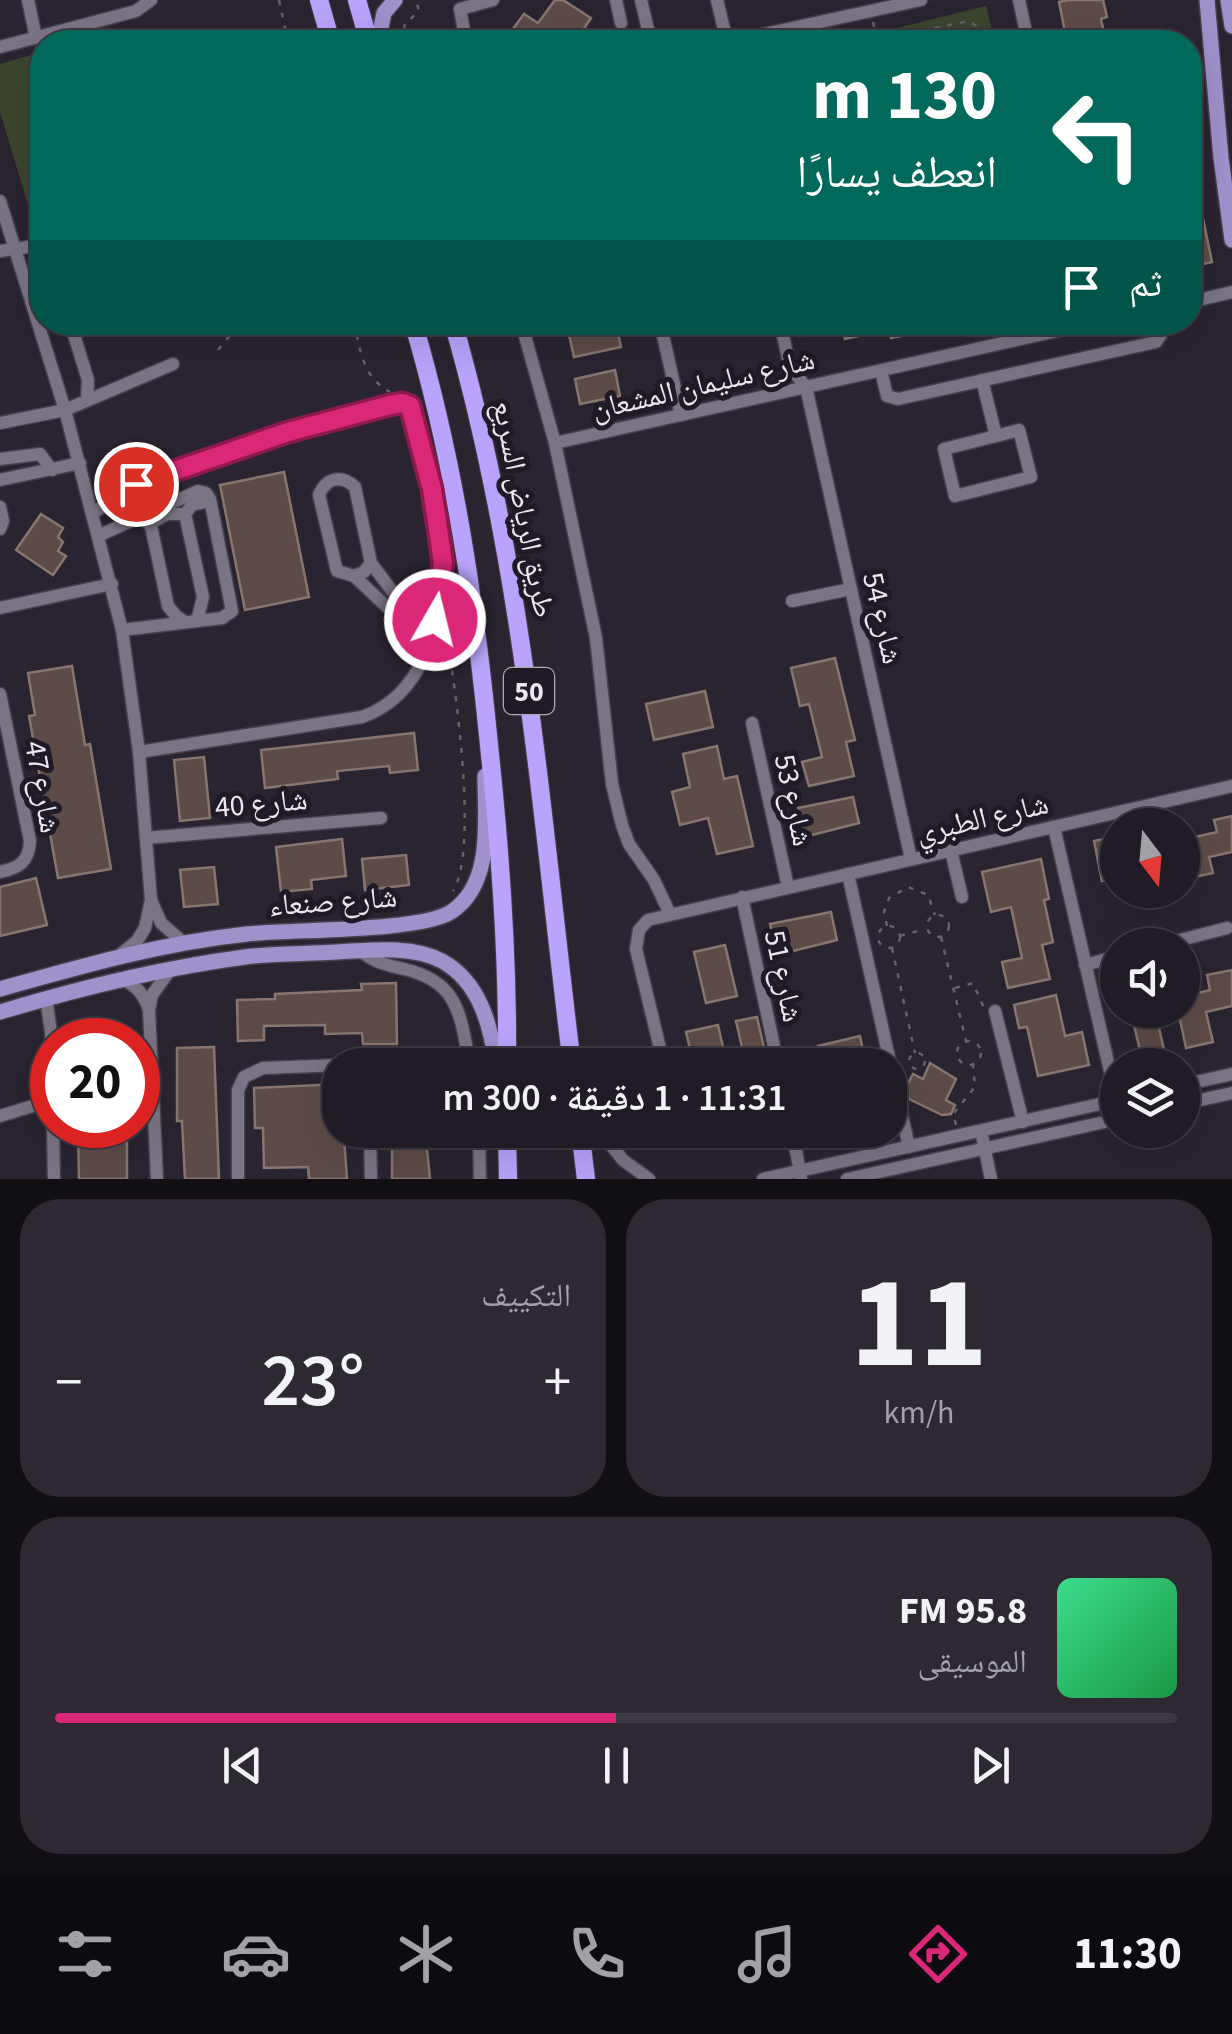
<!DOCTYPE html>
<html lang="ar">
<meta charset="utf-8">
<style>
:root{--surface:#201b25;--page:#2d2832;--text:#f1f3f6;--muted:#a2a1a7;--line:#3d3942;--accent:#db2777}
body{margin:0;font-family:"Source Sans 3","Noto Naskh Arabic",sans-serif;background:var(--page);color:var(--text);direction:rtl;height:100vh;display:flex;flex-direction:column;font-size:38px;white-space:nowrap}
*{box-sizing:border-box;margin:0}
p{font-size:32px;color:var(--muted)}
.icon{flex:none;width:55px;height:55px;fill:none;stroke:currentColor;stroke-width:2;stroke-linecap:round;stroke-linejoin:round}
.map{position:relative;height:1179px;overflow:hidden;direction:ltr}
.panel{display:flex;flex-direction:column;gap:20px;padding:20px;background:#120f14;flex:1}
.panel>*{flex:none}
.banner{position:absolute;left:30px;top:30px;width:1172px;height:305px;border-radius:40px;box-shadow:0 10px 40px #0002,0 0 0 2px var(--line);direction:rtl;background:#00695c;color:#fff;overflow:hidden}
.needle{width:65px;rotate:164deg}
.buttons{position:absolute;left:1100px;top:808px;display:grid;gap:20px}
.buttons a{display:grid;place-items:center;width:100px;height:100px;border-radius:50%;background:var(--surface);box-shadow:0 10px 40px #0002,0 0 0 2px var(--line);font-size:50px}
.speed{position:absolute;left:30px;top:1018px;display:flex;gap:20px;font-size:50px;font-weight:700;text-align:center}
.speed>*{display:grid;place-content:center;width:130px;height:130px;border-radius:50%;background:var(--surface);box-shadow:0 10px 40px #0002,0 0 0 2px var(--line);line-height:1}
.speed .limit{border:15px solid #d22;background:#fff;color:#111}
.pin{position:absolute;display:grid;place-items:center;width:85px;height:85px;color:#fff;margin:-42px;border:5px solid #fff;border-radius:50%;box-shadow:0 2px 10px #0007}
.me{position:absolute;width:110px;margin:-55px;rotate:8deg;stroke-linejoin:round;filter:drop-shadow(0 0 8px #0008)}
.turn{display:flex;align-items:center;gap:35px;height:210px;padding:0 40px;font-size:45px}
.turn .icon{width:130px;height:130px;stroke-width:2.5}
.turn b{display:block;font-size:70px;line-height:85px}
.then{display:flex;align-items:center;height:95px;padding:0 40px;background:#0003;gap:20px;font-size:38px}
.big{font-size:75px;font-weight:600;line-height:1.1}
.panel .widget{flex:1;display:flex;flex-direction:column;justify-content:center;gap:15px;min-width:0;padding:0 35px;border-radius:40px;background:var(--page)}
.panel .dial{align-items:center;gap:0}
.dial b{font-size:130px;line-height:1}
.song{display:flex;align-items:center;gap:30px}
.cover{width:120px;height:120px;border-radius:15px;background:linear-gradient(135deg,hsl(150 70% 55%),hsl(140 70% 35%))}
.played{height:10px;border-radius:5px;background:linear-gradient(90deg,var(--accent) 50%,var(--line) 50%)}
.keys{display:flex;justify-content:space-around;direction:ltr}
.heat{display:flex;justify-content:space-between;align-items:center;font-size:55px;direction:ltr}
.panel .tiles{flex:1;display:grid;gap:20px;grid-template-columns:1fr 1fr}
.widget:last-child{grid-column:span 2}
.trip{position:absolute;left:322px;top:1048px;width:585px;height:100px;border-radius:40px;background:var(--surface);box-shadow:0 10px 40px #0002,0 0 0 2px var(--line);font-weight:600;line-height:100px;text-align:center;direction:rtl}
.menu{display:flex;height:160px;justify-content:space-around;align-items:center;background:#0d0b0f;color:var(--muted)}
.menu .icon{width:70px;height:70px}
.menu .selected{color:var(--accent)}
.menu b{font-size:45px;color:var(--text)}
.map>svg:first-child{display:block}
</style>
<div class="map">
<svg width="1232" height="1179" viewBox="0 0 1232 1179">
<rect width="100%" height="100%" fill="#2a2431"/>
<g fill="#3c452d">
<polygon points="986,6 995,42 841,42"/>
<polygon points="42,52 42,218 33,221 0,112 0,64"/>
</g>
<g fill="#5d4b47" stroke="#887570" stroke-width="2.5">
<polygon points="555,0 563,0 591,18 575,42 516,42 507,37 524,14 538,23"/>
<polygon points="1068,0 1103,0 1107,17 1101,19 1106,42 1067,42 1059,2"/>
<polygon points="1200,204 1212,262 1190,267 1190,206"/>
<polygon points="566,322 616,324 621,347 574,357"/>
<polygon points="797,322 923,322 925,331 891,338 889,329 845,339 842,327 800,336"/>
<polygon points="615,370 620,396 580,404 575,379"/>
<polygon points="284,472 309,597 245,610 220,485"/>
<polygon points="41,514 63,528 58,537 63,542 58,551 66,556 53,575 16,550"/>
<polygon points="835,658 855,740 846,742 854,776 809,786 802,762 822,757 809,704 800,706 791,668"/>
<polygon points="72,666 85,745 90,744 111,869 58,878 29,716 35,715 28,673"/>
<polygon points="705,691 713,727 654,740 646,704"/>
<polygon points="414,733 418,770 390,773 389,766 337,771 338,779 265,788 261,750"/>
<polygon points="717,746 724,779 737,776 753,846 717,854 708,818 680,825 672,792 690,787 683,754"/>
<polygon points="204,757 210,818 180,821 174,760"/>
<polygon points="853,797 859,823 804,837 798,808"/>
<polygon points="1232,816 1232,852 1209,857 1213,873 1190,878 1182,840 1217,832 1214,820"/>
<polygon points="1118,836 1118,878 1102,881 1094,841"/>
<polygon points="342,839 346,876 311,880 312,889 281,892 276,847"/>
<polygon points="406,855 409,885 365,890 362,859"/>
<polygon points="1041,859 1049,899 1044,900 1053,942 1042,945 1050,979 1008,988 1002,962 1022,958 1011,907 991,912 982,872"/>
<polygon points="214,867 218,904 184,907 180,870"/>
<polygon points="36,878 47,925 0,936 0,887"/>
<polygon points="831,912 837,940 777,955 770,924"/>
<polygon points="725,945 737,996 706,1003 694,952"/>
<polygon points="1232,970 1232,1006 1206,1012 1213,1042 1186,1048 1178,1010 1182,1010 1182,997 1210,990 1207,975"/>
<polygon points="396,983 397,1044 363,1044 362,1033 325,1034 325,1025 264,1026 264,1040 238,1041 237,1000 275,999 275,994 362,990 361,984"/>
<polygon points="1056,995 1065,1036 1082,1032 1089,1065 1038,1076 1027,1027 1019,1028 1014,1005"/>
<polygon points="1141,1010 1155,1010 1164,1050 1141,1055 1131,1012"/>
<polygon points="757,1017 764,1048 754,1050 758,1065 746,1065 736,1021"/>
<polygon points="718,1025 727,1065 694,1065 686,1032"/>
<polygon points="860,1036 866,1065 822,1065 818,1046"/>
<polygon points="214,1047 219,1179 185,1179 182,1121 177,1121 177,1048"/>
<polygon points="930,1063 956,1079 946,1100 955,1105 951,1114 942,1115 909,1099 906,1087 913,1074 923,1079"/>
<polygon points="340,1084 340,1137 344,1137 347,1179 309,1179 308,1167 264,1168 263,1128 255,1128 254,1088"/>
<polygon points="127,1128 127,1179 79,1179 78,1130"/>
<polygon points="385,1130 425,1130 430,1179 392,1179 392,1140 385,1141"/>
</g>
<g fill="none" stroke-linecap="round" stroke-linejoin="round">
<g stroke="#46414c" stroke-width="15">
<g id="minor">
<polyline points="28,0 36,38"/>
<polyline points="616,0 621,23"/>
<polyline points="641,0 651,42"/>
<polyline points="717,0 727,42"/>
<polyline points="1019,0 1028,42"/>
<polyline points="466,42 460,9 493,0"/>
<polyline points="728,42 921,0"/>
<polyline points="0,47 136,11 151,0"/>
<polyline points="0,201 65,410 122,630 139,752 151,900 145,928 137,941 121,954"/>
<polyline points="0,251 42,245"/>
<polyline points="1190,302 1232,292"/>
<polyline points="70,322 88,380 87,400"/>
<polyline points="521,322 555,443 596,638 612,784 622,825 629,844 654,880 670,914"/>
<polyline points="660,322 681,415"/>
<polyline points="780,322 790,367 806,387 911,859"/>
<polyline points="881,371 887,396 898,399 1156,342 1162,333 1161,322"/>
<polyline points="982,380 996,436 1019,430 1031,477 955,496 944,449 996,436"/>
<polyline points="0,423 65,410 173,364"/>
<polyline points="555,443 1097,322"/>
<polyline points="0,459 40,454 52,470"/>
<polyline points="0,480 80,463"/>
<polyline points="0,507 3,521 0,529"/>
<path d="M93 513 135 484 288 432 402 403 410 406 414 411C425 456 445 517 443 563 441 623 425 695 362 717L139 752"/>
<polyline points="139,515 151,526 168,606 176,616 185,622"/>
<polyline points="150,523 167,514 185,514"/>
<polyline points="100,535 198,491 206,493 210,499 232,611 222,618 122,630"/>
<path d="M371 563 364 572 354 576 337 571 319 495C326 478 341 474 355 487L371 563 398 599 399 607"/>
<polyline points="354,576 387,607 399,607 435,620"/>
<polyline points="792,601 851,589"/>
<polyline points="0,608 112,584"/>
<polyline points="197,621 203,597 185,514 192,505 210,501"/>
<path d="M0 694 30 841C29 862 19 868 0 872"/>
<polyline points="752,723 788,887"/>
<polyline points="1054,827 1118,1106"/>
<polyline points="146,838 381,818"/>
<polyline points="951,851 962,897"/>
<polyline points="848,874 909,1147"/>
<polyline points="742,897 778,1065"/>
<polyline points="152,902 161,923 184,943"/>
<polyline points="1161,945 1227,928"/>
<path d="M361 951C375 963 387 965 404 969 460 982 460 1016 470 1065"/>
<polyline points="1085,965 1118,956"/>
<path d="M123 979C137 987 144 994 149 1010"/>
<polyline points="46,998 51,1032 54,1179"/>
<polyline points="995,1011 1023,1122"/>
<polyline points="371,1065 384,1057 468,1054"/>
<polyline points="664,1065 636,949 639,930 648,920 1232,786"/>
<polyline points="1182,1085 1232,1074"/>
<polyline points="1182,1104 1232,1093"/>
<polyline points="0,1116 52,1100"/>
<polyline points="370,1130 371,1179"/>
<polyline points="479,1130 480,1179"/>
<polyline points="599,1130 623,1160 649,1179"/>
<polyline points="792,1130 801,1177"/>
<polyline points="981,1131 991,1179"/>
<polyline points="157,1179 149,1010 152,995 170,970"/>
<polyline points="238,1179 238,1090 244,1077 263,1068 342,1065"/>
<polyline points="763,1179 1118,1100"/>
<polyline points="847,1179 1118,1119"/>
</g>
</g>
<g stroke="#46414c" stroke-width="18">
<g id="major">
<polyline points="1207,0 1221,158 1232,240"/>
<polyline points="1228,0 1232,26"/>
<polyline points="378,42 384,13 395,0"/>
<path d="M0 989C82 966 162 943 247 934 292 929 419 932 451 912 494 884 485 819 485 776"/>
<path d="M0 1012C80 988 162 968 245 957 275 953 306 954 337 952 369 950 412 945 442 961 480 982 491 1026 496 1065"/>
</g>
</g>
<g stroke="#46414c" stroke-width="20">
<g id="highway">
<polyline points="319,0 331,42"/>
<polyline points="357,0 369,42"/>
<path d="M413 322C455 463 476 609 490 755 501 858 508 961 507 1065"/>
<path d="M453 322C524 568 541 813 572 1065"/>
<polyline points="507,1130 508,1179"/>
<polyline points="580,1130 586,1179"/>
</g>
</g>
<g stroke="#66616d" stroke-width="2.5" stroke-dasharray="5 8" stroke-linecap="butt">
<polyline points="279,0 288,42"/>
<polyline points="873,22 877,39"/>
<polyline points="402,42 405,24 419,11 416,0"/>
<polyline points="871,42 968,21 988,33 996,42"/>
<path d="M354 322C360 350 363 378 390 392"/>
<polyline points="218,350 236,328 253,322"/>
<path d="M446 632C455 684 479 850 453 891"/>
<circle cx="938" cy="926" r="11"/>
<circle cx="889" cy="937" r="11"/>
<polyline points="887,926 884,912 889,898 908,887 928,895 935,915"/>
<polyline points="900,936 925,929"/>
<polyline points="941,937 966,1041"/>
<polyline points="892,948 915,1053"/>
<polyline points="955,988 973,983 984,1008"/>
<circle cx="969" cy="1053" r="12"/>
<circle cx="917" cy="1061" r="8"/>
<polyline points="956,1125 953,1114 975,1087 973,1065"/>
</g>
<use href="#minor" stroke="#7b7484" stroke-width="12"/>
<use href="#major" stroke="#a090cc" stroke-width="15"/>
<use href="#highway" stroke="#b9a3fc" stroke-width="18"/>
</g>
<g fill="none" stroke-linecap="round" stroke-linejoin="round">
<g stroke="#8e194d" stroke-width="25">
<polyline id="route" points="136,484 288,432 390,405 402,403 410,406 432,489 443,562 435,620"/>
</g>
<use href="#route" stroke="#db2777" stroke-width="18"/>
</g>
<g text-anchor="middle" stroke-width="10" stroke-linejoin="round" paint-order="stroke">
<rect fill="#201a27" stroke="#aeaab4" stroke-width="2.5" x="504" y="668" width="50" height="46" rx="8"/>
<g font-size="28" font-weight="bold" fill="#ebe7f0">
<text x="529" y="701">50</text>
</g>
<g font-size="30" fill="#ebe7f0" stroke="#201a27">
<text transform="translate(703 384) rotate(-13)" y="10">شارع سليمان المشعان</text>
<text transform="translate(524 509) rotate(79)" y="10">طريق الرياض السريع</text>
<text transform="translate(883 618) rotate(77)" y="10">شارع 54</text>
<text transform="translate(43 787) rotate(80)" y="10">شارع 47</text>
<text transform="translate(794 800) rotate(78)" y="10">شارع 53</text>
<text transform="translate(261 803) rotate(-5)" y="10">شارع 40</text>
<text transform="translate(982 818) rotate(-13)" y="10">شارع الطبري</text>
<text transform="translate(333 901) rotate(-4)" y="10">شارع صنعاء</text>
<text transform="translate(784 976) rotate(78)" y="10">شارع 51</text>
</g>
</g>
</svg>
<div class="buttons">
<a><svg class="needle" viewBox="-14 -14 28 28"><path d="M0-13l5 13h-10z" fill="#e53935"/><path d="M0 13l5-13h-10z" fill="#a2a1a7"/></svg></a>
<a><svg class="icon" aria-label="sound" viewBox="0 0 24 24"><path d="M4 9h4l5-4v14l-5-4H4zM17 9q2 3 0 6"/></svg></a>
<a><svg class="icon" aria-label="layers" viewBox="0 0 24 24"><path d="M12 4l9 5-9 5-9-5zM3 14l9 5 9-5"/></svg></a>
</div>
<div class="speed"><div class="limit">20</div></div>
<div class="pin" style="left:136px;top:484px;background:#d93025"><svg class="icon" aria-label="arrive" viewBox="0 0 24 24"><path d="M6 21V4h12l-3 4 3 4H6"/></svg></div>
<svg class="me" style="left:435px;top:620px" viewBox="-20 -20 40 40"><circle r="17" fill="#db2777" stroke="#fff" stroke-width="3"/><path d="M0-11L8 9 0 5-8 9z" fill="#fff"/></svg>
<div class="trip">11:31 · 1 دقيقة · 300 m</div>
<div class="banner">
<div class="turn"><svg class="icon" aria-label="left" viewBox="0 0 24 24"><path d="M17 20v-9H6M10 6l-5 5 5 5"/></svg><div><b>130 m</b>انعطف يسارًا</div></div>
<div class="then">ثم<svg class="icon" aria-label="arrive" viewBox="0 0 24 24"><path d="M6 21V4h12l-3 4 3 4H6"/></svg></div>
</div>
</div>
<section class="panel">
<div class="tiles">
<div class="widget dial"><b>11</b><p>km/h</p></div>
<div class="widget"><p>التكييف</p>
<div class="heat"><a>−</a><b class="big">23°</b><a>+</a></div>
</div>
<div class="widget">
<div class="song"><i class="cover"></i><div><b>95.8 FM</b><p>الموسيقى</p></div></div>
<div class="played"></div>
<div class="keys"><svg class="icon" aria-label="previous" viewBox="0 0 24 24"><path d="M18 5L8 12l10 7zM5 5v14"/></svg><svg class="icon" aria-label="pause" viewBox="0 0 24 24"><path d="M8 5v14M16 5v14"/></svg><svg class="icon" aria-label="next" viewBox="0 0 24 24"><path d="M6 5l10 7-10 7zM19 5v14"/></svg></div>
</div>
</div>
</section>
<nav class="menu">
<b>11:30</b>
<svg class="icon selected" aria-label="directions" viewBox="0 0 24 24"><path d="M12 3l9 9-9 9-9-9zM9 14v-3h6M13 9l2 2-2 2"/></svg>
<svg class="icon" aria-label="music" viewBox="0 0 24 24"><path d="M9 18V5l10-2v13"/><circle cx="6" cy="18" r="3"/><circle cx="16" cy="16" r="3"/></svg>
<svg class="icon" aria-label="phone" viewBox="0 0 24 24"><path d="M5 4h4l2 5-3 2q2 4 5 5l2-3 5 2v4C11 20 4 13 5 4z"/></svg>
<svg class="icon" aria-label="climate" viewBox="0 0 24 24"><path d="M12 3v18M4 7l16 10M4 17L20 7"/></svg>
<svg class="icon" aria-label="car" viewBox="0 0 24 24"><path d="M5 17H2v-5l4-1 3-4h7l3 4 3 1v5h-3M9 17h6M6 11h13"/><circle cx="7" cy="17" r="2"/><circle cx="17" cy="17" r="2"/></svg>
<svg class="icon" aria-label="filters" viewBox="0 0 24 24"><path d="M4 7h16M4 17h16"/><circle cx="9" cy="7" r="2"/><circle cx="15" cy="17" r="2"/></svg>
</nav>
